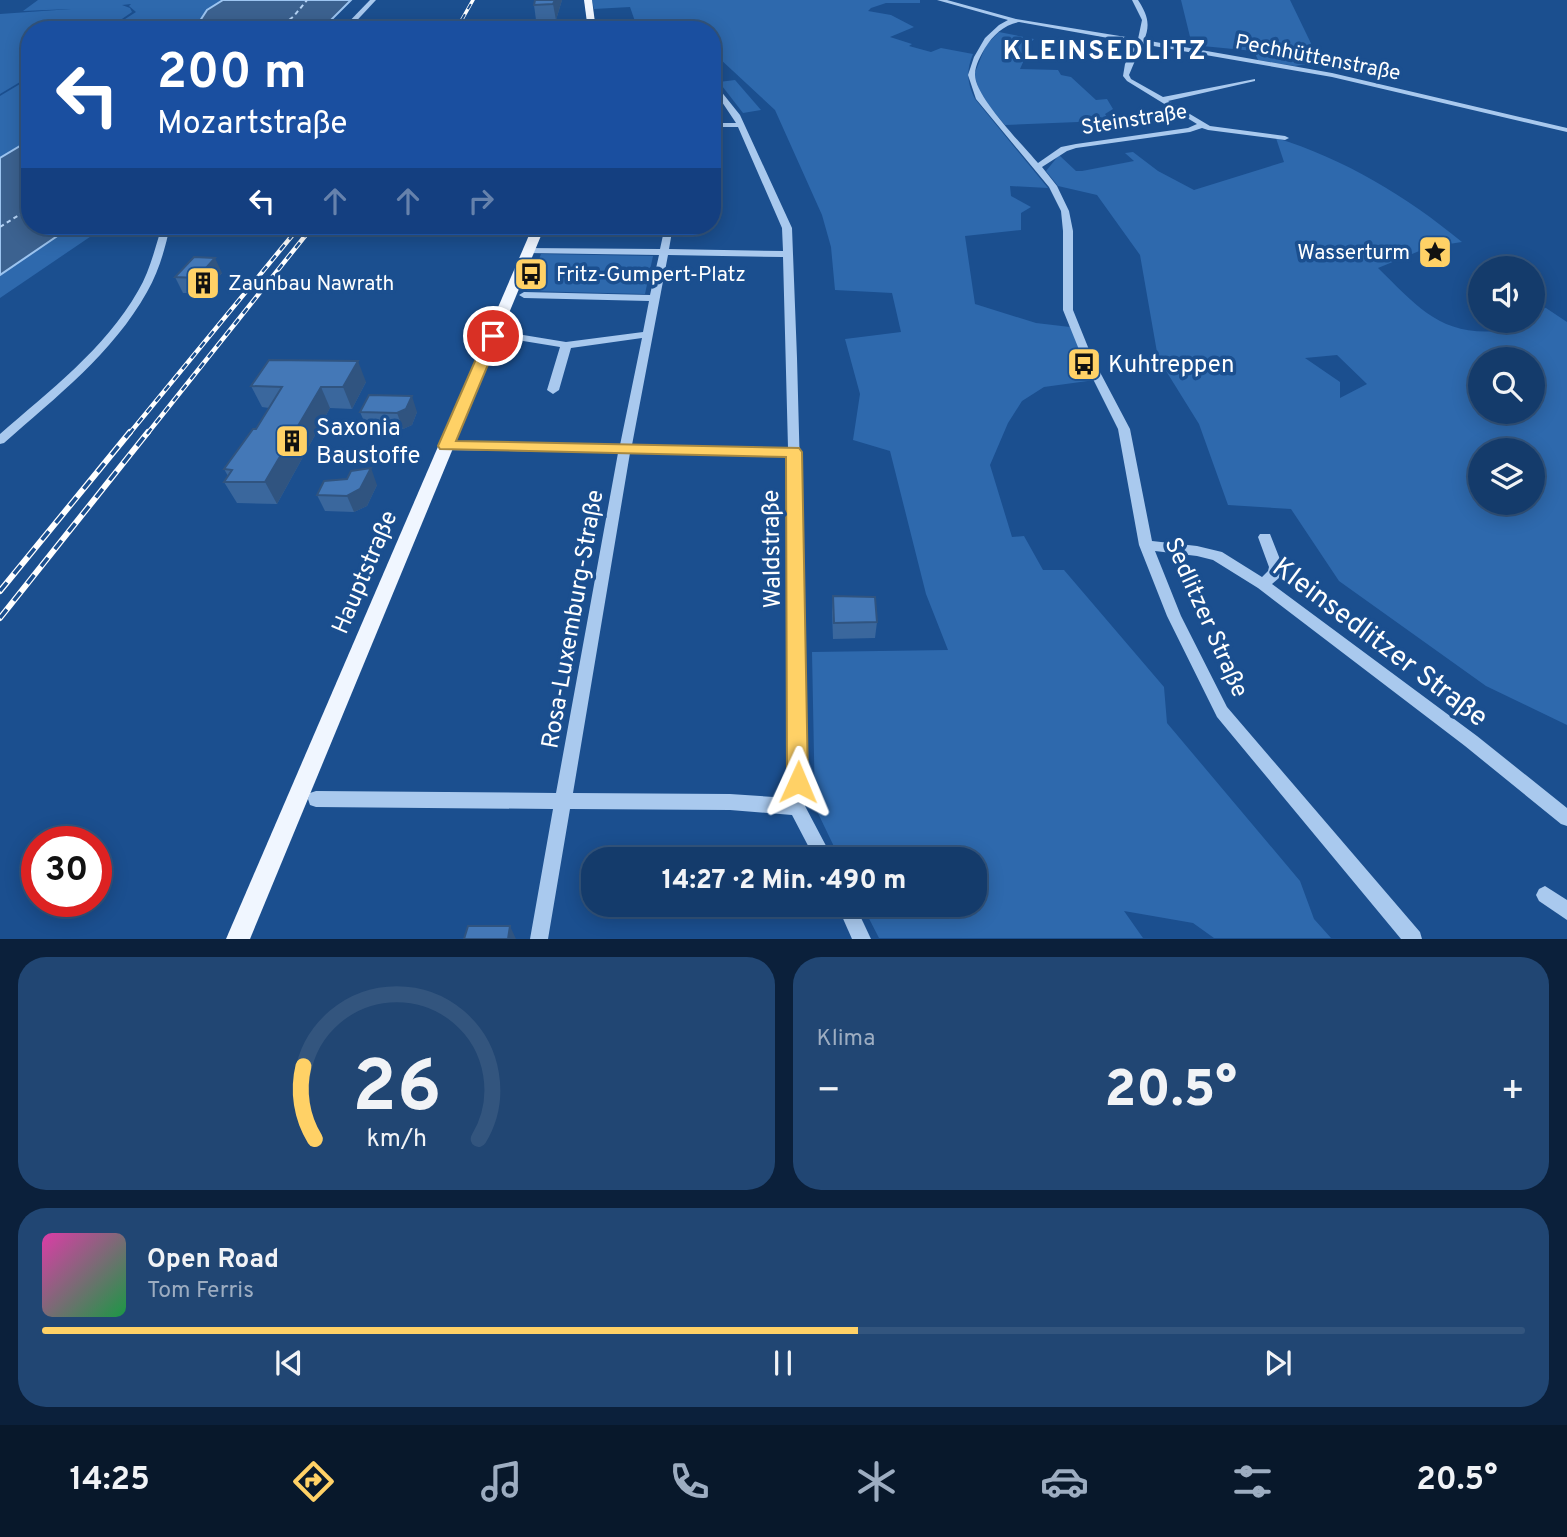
<!DOCTYPE html>
<html lang="de">
<meta charset="utf-8">
<style>
:root{--surface:#143b6b;--page:#214673;--text:#f1f3f6;--muted:#9dadc1;--line:#33557e;--accent:#ffd166}
body{margin:0;font-family:Overpass,sans-serif;background:var(--page);color:var(--text);height:100vh;display:flex;flex-direction:column;font-size:26px;white-space:nowrap}
*{box-sizing:border-box;margin:0}
p{font-size:23px;color:var(--muted)}
.icon{flex:none;width:38px;height:38px;fill:none;stroke:currentColor;stroke-width:2;stroke-linecap:round;stroke-linejoin:round}
.map{position:relative;height:939px;overflow:hidden}
.sheet{display:flex;flex-direction:column;gap:18px;padding:18px;background:#0b203b;flex:1}
.sheet>*{flex:none}
.top-card{position:absolute;left:21px;top:21px;width:700px;height:214px;border-radius:28px;box-shadow:0 4px 18px #0003,0 0 0 2px var(--line);background:#1a4fa0;color:#fff;overflow:hidden}
.tools{position:absolute;left:1468px;top:256px;display:grid;gap:14px}
.tools a{display:grid;place-items:center;width:77px;height:77px;border-radius:50%;background:var(--surface);box-shadow:0 4px 18px #0003,0 0 0 2px var(--line);font-size:35px}
.speed{position:absolute;left:21px;top:826px;display:flex;gap:14px;font-size:35px;font-weight:700;text-align:center}
.speed>*{display:grid;place-content:center;width:91px;height:91px;border-radius:50%;background:var(--surface);box-shadow:0 4px 18px #0003,0 0 0 2px var(--line);line-height:1}
.speed .limit{border:10px solid #d22;background:#fff;color:#111}
.pin{position:absolute;display:grid;place-items:center;width:60px;height:60px;color:#fff;margin:-30px;border:4px solid #fff;border-radius:50%;box-shadow:0 2px 7px #0007}
.me{position:absolute;width:77px;margin:-38px;rotate:1deg;stroke-linejoin:round;filter:drop-shadow(0 0 5px #0008)}
.turn{display:flex;align-items:center;gap:24px;height:147px;padding:0 21px;font-size:32px}
.turn .icon{width:91px;height:91px;stroke-width:2.5}
.turn b{display:block;font-size:49px;line-height:60px}
.lanes{display:flex;align-items:center;height:66px;padding:0 21px;background:#0003;justify-content:center;gap:35px;direction:ltr}
.lanes .off{opacity:.35}
.big{font-size:52px;font-weight:800;line-height:1.1}
.sheet .widget{flex:1;display:flex;flex-direction:column;justify-content:center;gap:10px;min-width:0;padding:0 24px;border-radius:28px;background:var(--page)}
.sheet .dial{align-items:center;gap:0}
.dial svg{height:182px;overflow:visible;fill:none;stroke:var(--line);stroke-width:7;stroke-linecap:round;text-anchor:middle}
.dial text{fill:var(--text);stroke:none}
.song{display:flex;align-items:center;gap:21px}
.cover{width:84px;height:84px;border-radius:10px;background:linear-gradient(135deg,hsl(320 70% 55%),hsl(140 70% 35%))}
.played{height:7px;border-radius:4px;background:linear-gradient(90deg,var(--accent) 55%,var(--line) 55%)}
.keys{display:flex;justify-content:space-around;direction:ltr}
.heat{display:flex;justify-content:space-between;align-items:center;font-size:38px;direction:ltr}
.sheet .tiles{flex:1;display:grid;gap:18px;grid-template-columns:1fr 1fr}
.widget:last-child{grid-column:span 2}
.trip{position:absolute;left:581px;top:847px;width:406px;height:70px;border-radius:28px;background:var(--surface);box-shadow:0 4px 18px #0003,0 0 0 2px var(--line);font-weight:800;line-height:70px;text-align:center}
.tab-bar{display:flex;height:112px;justify-content:space-around;align-items:center;background:#08182b;color:var(--muted)}
.tab-bar .icon{width:49px;height:49px}
.tab-bar .active{color:var(--accent)}
.tab-bar b{font-size:32px;color:var(--text)}
.map>svg:first-child{display:block}
</style>
<div class="map">
<svg width="1567" height="939" viewBox="0 0 1567 939">
<rect width="100%" height="100%" fill="#1b4f8f"/>
<g fill="#2e69ad" fill-rule="evenodd">
<polygon points="38,0 223,0 208,10 194,30 108,30 136,12 129,6 131,4 122,5 130,8 132,12 106,30 30,30 30,76 0,94 0,14 71,9 23,11"/>
<path d="M592 0H920V3H886L871 8 868 11 891 15 914 27 890 37 912 44 909 46 931 52 941 48 973 54C966 71 967 82 975 99L1048 188 1010 186 1011 196 1031 207 1021 213V230L965 236 975 304 1036 323 1070 327 1095 380 1044 387 1022 401 1008 423 990 465 1012 537 1024 536 1043 570H1064L1164 687 1167 723 1300 881 1314 919 1331 938H1214L1193 923 1124 911 1143 938H879L862 905H975V859H840L815 807 812 652 948 650 926 594 890 451 853 440 860 394 845 339 901 332 892 293 835 290 831 247 822 215 775 110 719 58 712 59V30H638L630 7 594 9Z"/>
<polygon points="1181,0 1290,0 1320,62 1295,66 1258,60 1254,51 1192,45"/>
<polygon points="999,32 1034,39 1016,59 1024,60 1020,69 1058,70 1061,75 1071,77 1096,100 1107,99 1113,109 1105,114 1107,117 1103,121 1005,125 982,98 974,75 986,45"/>
<polygon points="30,78 30,140 0,158 0,96"/>
<polygon points="735,80 761,110 743,113 719,82"/>
<path d="M1276 138C1345 159 1406 196 1462 242L1429 247 1378 268C1417 306 1440 336 1498 331 1513 330 1514 320 1533 320V309L1546 308 1567 322V725L1486 686 1339 581 1291 509 1228 505 1199 424 1158 358 1140 255 1097 195 1058 186 1046 171 1059 155 1076 171H1082L1134 161 1125 153 1133 152 1158 171 1194 190 1284 162ZM1337 355 1367 384 1340 398V382L1305 358ZM1480 359H1533V411H1480ZM1480 450H1533V502H1480Z"/>
<polygon points="72,226 106,226 0,298 0,275"/>
<polygon points="541,254 653,256 645,294 527,291"/>
</g>
<g fill="#3c6290" stroke="#9cc4f0" stroke-width="2">
<polygon points="223,0 351,0 321,30 194,30 207,10"/>
<polygon points="30,140 30,226 72,226 0,275 0,158"/>
</g>
<g fill="none" stroke-linecap="round" stroke-linejoin="round">
<g stroke="#b5d3f5" stroke-width="2" stroke-dasharray="4.5 3.5" stroke-linecap="butt">
<polyline points="277,30 294,16 307,0"/>
<polyline points="0,227 30,208"/>
</g>
<g fill="#a9c9ee" fill-rule="evenodd">
<polygon points="370,0 376,0 348,30 341,30"/>
<path d="M937 0H947L1016 19 1138 39 1142 20 1132 0H1138C1147 14 1151 24 1144 40L1332 73 1567 128V132L1332 77 1142 44 1129 75 1131 79 1163 97 1255 79V81L1168 101 1210 126 1285 136 1289 138 1285 140 1208 130 1202 128 1190 132 1076 148 1067 151 1042 167 1057 186 1069 211 1073 231V310L1092 357 1130 429 1152 541 1197 546 1222 552 1262 577 1268 571 1269 567 1258 537 1260 534H1270L1283 567 1279 578 1272 584 1477 736 1567 808V826L1561 824 1465 746 1258 588 1213 560 1197 556 1155 551 1181 616 1227 707 1420 932 1422 939H1401L1217 717 1167 616 1139 545 1118 429 1082 357 1063 310V231L1061 211 1049 187 976 99 968 75 974 57 985 38 999 25 1008 20ZM1019 22 1136 43 1125 64 1123 76 1127 81 1197 124 1188 128 1076 144 1061 147 1038 163C1023 145 974 96 975 74 975 65 981 55 985 48 993 35 1004 25 1019 22Z"/>
<path d="M712 80 740 115 792 228 797 358 807 733 805 806 833 859H815L792 815 730 810 570 809 548 939H530L553 809 316 807 310 805 308 799 310 793 316 791 556 793 618 453 446 450 440 446 446 442 620 445 642 338 571 348 559 390 553 394 547 390 560 347 511 339 506 336 511 333 566 342 643 332 649 301 524 298 519 295 524 292 650 295 659 255 528 253 523 250 525 248 660 249 665 226H673L669 249 783 251 782 228 738 127H712V123H736L712 87ZM668 255 783 257 788 448 632 445ZM630 453 788 456 791 733 789 798 730 794 573 793Z"/>
<path d="M162 226H170C165 249 159 271 147 292 113 353 56 397 4 443L0 444V434C49 391 105 349 138 291 150 271 155 248 162 226Z"/>
<polygon points="1545,886 1567,900 1567,920 1539,901 1536,895 1539,889"/>
<polygon points="837,905 855,905 871,939 852,939"/>
</g>
<g fill="#f0f6ff" fill-rule="evenodd">
<polygon points="584,0 592,0 596,30 588,30"/>
<polygon points="533,226 545,226 250,939 226,939"/>
</g>
<g stroke="#fff" stroke-width="3.5">
<polyline id="rail-far2" points="456,30 473,0"/>
</g>
<g stroke="#fff" stroke-width="4.5">
<g id="rail-far1">
<polyline points="129,434 300,226"/>
<polyline points="147,434 313,226"/>
</g>
</g>
<g stroke="#fff" stroke-width="6">
<g id="rail">
<polyline points="0,591 130,432"/>
<polyline points="0,618 148,432"/>
</g>
</g>
<use href="#rail-far2" stroke="#1b4f8f" stroke-width="2" stroke-dasharray="6" stroke-linecap="butt"/>
<use href="#rail-far1" stroke="#1b4f8f" stroke-width="2.5" stroke-dasharray="7" stroke-linecap="butt"/>
<use href="#rail" stroke="#1b4f8f" stroke-width="3.5" stroke-dasharray="11" stroke-linecap="butt"/>
</g>
<g fill="#3a679d">
<polygon points="535,0 562,0 556,20 536,20 534,5"/>
<polygon points="222,273 205,293 183,293 175,277"/>
<polygon points="366,382 352,409 330,408 277,504 237,503 224,482 228,476 224,469 256,429 269,408 262,407 251,386"/>
<polygon points="360,412 417,412 412,425 403,429 367,428"/>
<polygon points="377,485 367,506 354,512 325,511 317,495"/>
<polygon points="833,596 877,622 875,638 833,639 832,612"/>
</g>
<g fill="#305480">
<polygon points="555,0 562,0 556,20 553,4"/>
<polygon points="215,258 222,273 205,293 197,278"/>
<polygon points="358,361 366,382 352,409 343,387"/>
<polygon points="321,387 330,408 277,504 265,482"/>
<polygon points="412,396 417,412 412,425 403,429 397,413"/>
<polygon points="371,468 377,485 367,506 354,512 347,496"/>
<polygon points="510,926 516,939 508,939"/>
</g>
<g fill="#4478b7" stroke="#305480" stroke-width="2">
<polygon points="535,0 555,0 553,4 534,5"/>
<polygon points="194,257 215,258 197,278 175,277"/>
<polygon points="269,360 358,361 343,387 321,387 265,482 224,482 232,470 224,469 253,429 256,429 282,387 251,386"/>
<polygon points="369,395 412,396 406,409 397,413 360,412"/>
<polygon points="371,468 360,489 347,496 317,495 324,481 347,479 351,471"/>
<polygon points="833,596 875,597 877,622 834,623"/>
<polygon points="468,926 510,926 508,939 464,939"/>
</g>
<polygon fill="#ffd166" stroke="#a68842" stroke-width="2" points="493,332 500,336 456,441 799,448 802,452 808,782 805,789 798,792 790,789 787,782 786,457 440,449 438,446 486,336"/>
<defs>
<g id="sight-square" transform="scale(1.75)"><rect x="-9" y="-9" width="18" height="18" rx="4" fill="#ffd166" stroke="#1b4f8f"/><path d="M0-6L1.8-2.2L6-1.7L2.9 1.2L3.7 5.4L0 3.3L-3.7 5.4L-2.9 1.2L-6-1.7L-1.8-2.2Z" fill="#111"/></g>
<g id="bus-square" transform="scale(1.75)"><rect x="-9" y="-9" width="18" height="18" rx="4" fill="#ffd166" stroke="#1b4f8f"/><path d="M-5-6H5V4H4V6H2V4H-2V6H-4V4H-5ZM-3.5-4V0h7V-4ZM-3.5 1.2v1.5H-2V1.2ZM2 1.2v1.5H3.5V1.2Z" fill="#111"/></g>
<g id="building-square" transform="scale(1.75)"><rect x="-9" y="-9" width="18" height="18" rx="4" fill="#ffd166" stroke="#1b4f8f"/><path d="M-4-6H4V6H1V3H-1V6H-4ZM-2.5-4.3h1.7v1.8h-1.7ZM.8-4.3h1.7v1.8H.8ZM-2.5-1h1.7V.8h-1.7ZM.8-1h1.7V.8H.8Z" fill="#111"/></g>
</defs>
<g fill-rule="evenodd">
<use href="#sight-square" x="1435" y="252"/>
<use href="#bus-square" x="531" y="274"/>
<use href="#building-square" x="203" y="283"/>
<use href="#bus-square" x="1084" y="364"/>
<use href="#building-square" x="292" y="441"/>
</g>
<g text-anchor="middle" stroke-width="7" stroke-linejoin="round" paint-order="stroke">
<g font-size="21" fill="#fff" stroke="#1b4f8f">
<text transform="translate(1318 57) rotate(11)" y="7">Pechhüttenstraße</text>
<text transform="translate(1134 119) rotate(-9)" y="7">Steinstraße</text>
</g>
<g font-size="21" fill="#fff" stroke="#1b4f8f" text-anchor="start">
<text x="1410" y="259" text-anchor="end">Wasserturm</text>
<text x="556" y="281">Fritz-Gumpert-Platz</text>
<text x="228" y="290">Zaunbau Nawrath</text>
</g>
<g font-size="24" fill="#fff" stroke="#1b4f8f" text-anchor="start">
<text x="1108" y="372">Kuhtreppen</text>
<text x="316" y="435">Saxonia<tspan x="316" dy="28">Baustoffe</tspan></text>
</g>
<g font-size="24" fill="#fff" stroke="#1b4f8f">
<text transform="translate(771 549) rotate(-91)" y="8">Waldstraße</text>
<text transform="translate(364 572) rotate(-67)" y="8">Hauptstraße</text>
<text transform="translate(1207 617) rotate(66)" y="8">Sedlitzer Straße</text>
<text transform="translate(572 619) rotate(-80)" y="8">Rosa-Luxemburg-Straße</text>
</g>
<g font-size="26" font-weight="bold" letter-spacing="2" fill="#fff" stroke="#1b4f8f">
<text x="1105" y="59">KLEINSEDLITZ</text>
</g>
<g font-size="28" fill="#fff" stroke="#1b4f8f">
<text transform="translate(1381 641) rotate(37)" y="10">Kleinsedlitzer Straße</text>
</g>
</g>
</svg>
<div class="tools">
<a><svg class="icon" aria-label="sound" viewBox="0 0 24 24"><path d="M4 9h4l5-4v14l-5-4H4zM17 9q2 3 0 6"/></svg></a>
<a><svg class="icon" aria-label="search" viewBox="0 0 24 24"><circle cx="10" cy="10" r="6"/><path d="M15 15l6 6"/></svg></a>
<a><svg class="icon" aria-label="layers" viewBox="0 0 24 24"><path d="M12 4l9 5-9 5-9-5zM3 14l9 5 9-5"/></svg></a>
</div>
<div class="speed"><div class="limit">30</div></div>
<div class="pin" style="left:493px;top:336px;background:#d93025"><svg class="icon" aria-label="arrive" viewBox="0 0 24 24"><path d="M6 21V4h12l-3 4 3 4H6"/></svg></div>
<svg class="me" style="left:798px;top:782px" viewBox="-20 -20 40 40"><path d="M0-17L14 15 0 8-14 15z" fill="#ffd166" stroke="#fff" stroke-width="4"/></svg>
<div class="trip">14:27 · 2 Min. · 490 m</div>
<div class="top-card">
<div class="turn"><svg class="icon" aria-label="left" viewBox="0 0 24 24"><path d="M17 20v-9H6M10 6l-5 5 5 5"/></svg><div><b>200 m</b>Mozartstraße</div></div>
<div class="lanes"><svg class="icon" aria-label="left" viewBox="0 0 24 24"><path d="M17 20v-9H6M10 6l-5 5 5 5"/></svg><svg class="icon off" aria-label="ahead" viewBox="0 0 24 24"><path d="M12 20V5M6 11l6-6 6 6"/></svg><svg class="icon off" aria-label="ahead" viewBox="0 0 24 24"><path d="M12 20V5M6 11l6-6 6 6"/></svg><svg class="icon off" aria-label="right" viewBox="0 0 24 24"><path d="M7 20v-9h11M14 6l5 5-5 5"/></svg></div>
</div>
</div>
<section class="sheet">
<div class="tiles">
<div class="widget dial"><svg viewBox="0 0 100 80">
<path d="M14 69A42 42 0 1 1 86 69"/>
<path d="M14 69A42 42 0 0 1 9 37" stroke="#ffd166"/>
<text x="50" y="56" font-size="32" font-weight="700">26</text>
<text x="50" y="72" font-size="11">km/h</text>
</svg></div>
<div class="widget"><p>Klima</p>
<div class="heat"><a>−</a><b class="big">20.5°</b><a>+</a></div>
</div>
<div class="widget">
<div class="song"><i class="cover"></i><div><b>Open Road</b><p>Tom Ferris</p></div></div>
<div class="played"></div>
<div class="keys"><svg class="icon" aria-label="previous" viewBox="0 0 24 24"><path d="M18 5L8 12l10 7zM5 5v14"/></svg><svg class="icon" aria-label="pause" viewBox="0 0 24 24"><path d="M8 5v14M16 5v14"/></svg><svg class="icon" aria-label="next" viewBox="0 0 24 24"><path d="M6 5l10 7-10 7zM19 5v14"/></svg></div>
</div>
</div>
</section>
<nav class="tab-bar">
<b>14:25</b>
<svg class="icon active" aria-label="directions" viewBox="0 0 24 24"><path d="M12 3l9 9-9 9-9-9zM9 14v-3h6M13 9l2 2-2 2"/></svg>
<svg class="icon" aria-label="music" viewBox="0 0 24 24"><path d="M9 18V5l10-2v13"/><circle cx="6" cy="18" r="3"/><circle cx="16" cy="16" r="3"/></svg>
<svg class="icon" aria-label="phone" viewBox="0 0 24 24"><path d="M5 4h4l2 5-3 2q2 4 5 5l2-3 5 2v4C11 20 4 13 5 4z"/></svg>
<svg class="icon" aria-label="climate" viewBox="0 0 24 24"><path d="M12 3v18M4 7l16 10M4 17L20 7"/></svg>
<svg class="icon" aria-label="car" viewBox="0 0 24 24"><path d="M5 17H2v-5l4-1 3-4h7l3 4 3 1v5h-3M9 17h6M6 11h13"/><circle cx="7" cy="17" r="2"/><circle cx="17" cy="17" r="2"/></svg>
<svg class="icon" aria-label="filters" viewBox="0 0 24 24"><path d="M4 7h16M4 17h16"/><circle cx="9" cy="7" r="2"/><circle cx="15" cy="17" r="2"/></svg>
<b>20.5°</b>
</nav>
